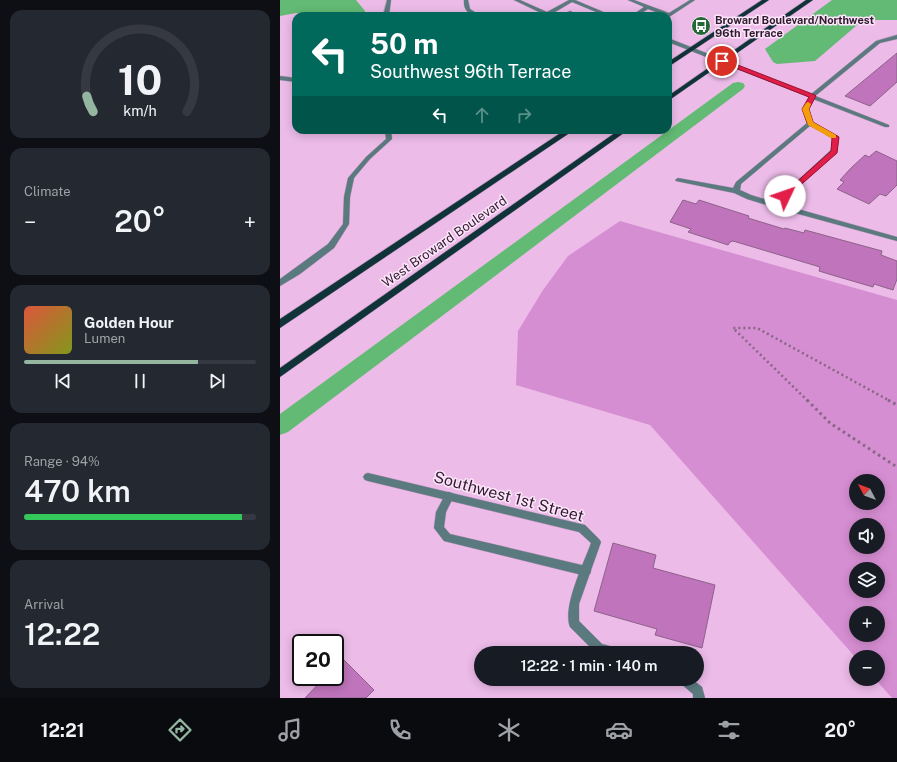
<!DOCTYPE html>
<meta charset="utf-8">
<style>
:root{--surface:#171b24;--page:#242831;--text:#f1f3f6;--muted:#9ea1a6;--line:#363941;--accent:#94b5a0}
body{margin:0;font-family:"Public Sans",sans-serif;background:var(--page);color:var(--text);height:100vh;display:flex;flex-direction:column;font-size:15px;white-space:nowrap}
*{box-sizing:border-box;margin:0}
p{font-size:13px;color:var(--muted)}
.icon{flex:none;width:22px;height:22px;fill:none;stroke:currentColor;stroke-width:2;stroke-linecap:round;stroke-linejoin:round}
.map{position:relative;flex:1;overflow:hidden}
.panel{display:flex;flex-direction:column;gap:10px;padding:10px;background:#0d0f14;width:280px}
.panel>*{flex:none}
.guide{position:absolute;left:12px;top:12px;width:380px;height:122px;border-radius:12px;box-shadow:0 2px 10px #0003;background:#00695c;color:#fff;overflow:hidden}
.needle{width:26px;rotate:311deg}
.buttons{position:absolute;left:569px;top:474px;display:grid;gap:8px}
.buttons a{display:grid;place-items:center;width:36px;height:36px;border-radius:50%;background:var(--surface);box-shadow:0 2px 10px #0003;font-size:20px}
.speed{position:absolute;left:12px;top:634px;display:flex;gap:8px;font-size:20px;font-weight:700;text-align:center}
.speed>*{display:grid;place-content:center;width:52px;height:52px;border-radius:50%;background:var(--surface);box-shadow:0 2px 10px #0003;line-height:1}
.speed .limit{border:2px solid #111;border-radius:6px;background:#fff;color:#111}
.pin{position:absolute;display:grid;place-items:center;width:34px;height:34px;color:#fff;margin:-17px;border:2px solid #fff;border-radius:50%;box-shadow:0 1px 4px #0007}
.me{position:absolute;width:44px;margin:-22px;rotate:48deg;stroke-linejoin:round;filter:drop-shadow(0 0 3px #0008)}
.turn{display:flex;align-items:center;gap:14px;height:84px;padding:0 12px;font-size:18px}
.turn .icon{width:52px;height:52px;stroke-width:2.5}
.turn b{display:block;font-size:28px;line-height:34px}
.lanes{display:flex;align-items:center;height:38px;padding:0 12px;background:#0003;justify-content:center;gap:20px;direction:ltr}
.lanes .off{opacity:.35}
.big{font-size:30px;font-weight:600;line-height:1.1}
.panel .card{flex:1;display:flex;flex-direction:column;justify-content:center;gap:6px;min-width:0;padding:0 14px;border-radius:12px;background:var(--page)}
.panel .dial{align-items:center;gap:0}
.dial svg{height:104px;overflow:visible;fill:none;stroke:var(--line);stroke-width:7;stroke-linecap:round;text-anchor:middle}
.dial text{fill:var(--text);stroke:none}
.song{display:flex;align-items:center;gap:12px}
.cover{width:48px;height:48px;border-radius:6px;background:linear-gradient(135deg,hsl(10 70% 55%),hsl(70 70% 35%))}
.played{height:4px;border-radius:2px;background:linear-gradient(90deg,var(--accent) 75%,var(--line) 75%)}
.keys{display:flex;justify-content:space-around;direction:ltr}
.heat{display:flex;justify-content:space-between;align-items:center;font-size:22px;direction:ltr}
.charge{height:6px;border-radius:3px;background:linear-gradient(90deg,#34c759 94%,var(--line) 0)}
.trip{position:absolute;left:194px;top:646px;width:230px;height:40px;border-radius:20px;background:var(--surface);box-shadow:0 2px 10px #0003;font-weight:600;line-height:40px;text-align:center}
.dock{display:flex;height:64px;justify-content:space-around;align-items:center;background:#090b0e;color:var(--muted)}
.dock .icon{width:28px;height:28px}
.dock .current{color:var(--accent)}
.dock b{font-size:18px;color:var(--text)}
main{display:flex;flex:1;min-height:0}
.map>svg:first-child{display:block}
</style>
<main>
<section class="panel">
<div class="card dial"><svg viewBox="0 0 100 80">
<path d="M14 69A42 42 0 1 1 86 69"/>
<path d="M14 69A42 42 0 0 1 9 57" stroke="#94b5a0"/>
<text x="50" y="56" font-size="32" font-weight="700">10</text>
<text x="50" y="72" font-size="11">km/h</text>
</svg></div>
<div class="card"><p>Climate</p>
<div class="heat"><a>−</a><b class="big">20°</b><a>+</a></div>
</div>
<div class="card">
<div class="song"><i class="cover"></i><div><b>Golden Hour</b><p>Lumen</p></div></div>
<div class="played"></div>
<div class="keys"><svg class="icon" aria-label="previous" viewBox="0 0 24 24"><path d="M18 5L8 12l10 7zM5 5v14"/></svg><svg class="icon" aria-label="pause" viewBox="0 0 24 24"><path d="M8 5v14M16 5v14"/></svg><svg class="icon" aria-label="next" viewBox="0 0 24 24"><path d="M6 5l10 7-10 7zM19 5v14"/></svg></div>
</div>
<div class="card"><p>Range · 94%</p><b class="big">470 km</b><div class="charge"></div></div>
<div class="card"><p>Arrival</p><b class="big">12:22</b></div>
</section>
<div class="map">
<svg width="617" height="698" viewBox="0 0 617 698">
<rect width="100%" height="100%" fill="#ecbbe8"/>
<path fill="#d68ed2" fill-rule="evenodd" d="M340 221 617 300V698H612L595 679H598V657L576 658 370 425 236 385 238 331 263 290 288 256ZM576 481H598V503H576ZM576 525H598V547H576ZM576 569H598V591H576ZM576 613H598V635H576Z"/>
<g fill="#62ba74">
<polygon points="0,0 76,0 85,11 84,16 33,16 16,13 0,16"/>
<polygon points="552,0 617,0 617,20 583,20 535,61 497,64 493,62 485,49"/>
</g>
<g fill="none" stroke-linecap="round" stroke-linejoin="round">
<polygon fill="#62ba74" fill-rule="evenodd" points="458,82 463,83 465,86 463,89 8,432 0,435 0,414 453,83"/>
</g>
<g fill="#bf74bb" stroke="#8d628a">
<polygon points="617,53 617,82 590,106 565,96"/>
<polygon points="596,151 617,161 617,185 606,196 600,194 589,204 557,189 564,182 560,180 570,169 585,155 589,157"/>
<polygon points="403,200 416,204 419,200 469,216 468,218 504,229 505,228 524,233 525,230 602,251 601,255 617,261 617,279 613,290 594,284 593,287 552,275 539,271 540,267 453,241 450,242 448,245 408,232 411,229 390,222"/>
<polygon points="333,543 376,555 373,568 435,585 422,648 375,635 377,629 314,611"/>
<polygon points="63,659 94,690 86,698 25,698 45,677 55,677 55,667"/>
</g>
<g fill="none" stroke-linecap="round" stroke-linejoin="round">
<g stroke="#c69bc3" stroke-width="1">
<g id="lane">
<polygon points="107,0 111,0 109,16 103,16"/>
<path d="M184 0H188L190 9 201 16C190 16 183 11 184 0Z"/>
<polygon points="234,0 240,0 267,12 289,0 295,0 333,16 326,16 292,2 270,15 260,16 263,14"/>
<polygon points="348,0 354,0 389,13 410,0 415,0 389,17 368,9 357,16 351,16 364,7"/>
<polygon points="290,11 300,15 301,16 290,15 281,16"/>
<path d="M388 38 609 125V127H605L533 99 529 109 533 122 558 136 557 151 500 204 617 237V241L493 207 467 199 454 193 396 181 395 180 398 178 453 188 456 182 527 123 523 109 529 97 388 42ZM530 126 553 138 551 150 494 202 471 195 460 190 461 184Z"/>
<polygon points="169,492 172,493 174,496 166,512 164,527 170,534 306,566 310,568 311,571 310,574 306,576 164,541 154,528 156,512 166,493"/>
</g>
</g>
<g stroke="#c69bc3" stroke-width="1">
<g id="street">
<polygon points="617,35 617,39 600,43 534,97 530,97 530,95 596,41"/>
<polygon points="0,76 16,78 16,82 0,80"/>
<polygon points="105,130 111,130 112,139 90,159 74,178 70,197 69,224 54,248 20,274 0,286 0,279 48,244 63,224 64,197 68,178 86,157 106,139"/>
<path d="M88 473 305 525 319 539 321 542 299 604V621L322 644 341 649 342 653H318L315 652 290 627C282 607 304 563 311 543L299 532 88 481 85 480 83 477 85 474Z"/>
<polygon points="399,679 412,679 422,687 425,698 413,698 413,694 400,683"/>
</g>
</g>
<g stroke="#c69bc3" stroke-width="1">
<g id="primary">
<polygon points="482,0 489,0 388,67 388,62"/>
<polygon points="526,0 533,0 388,101 388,96"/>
<polygon points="285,130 294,130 0,328 0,319"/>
<polygon points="339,130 348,130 0,377 0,368"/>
</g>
</g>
<polyline stroke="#876684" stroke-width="2.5" stroke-dasharray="2 3" stroke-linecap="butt" points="528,401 453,328 477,328 610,401"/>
<g stroke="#876684" stroke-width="3" stroke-dasharray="2.5 3.5" stroke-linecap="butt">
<polyline points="527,400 550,423 617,467"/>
<polyline points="608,400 617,405"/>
</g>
<use href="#lane" fill="#5b7a7f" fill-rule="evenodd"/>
<use href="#street" fill="#5b7a7f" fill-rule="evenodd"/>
<use href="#primary" fill="#103339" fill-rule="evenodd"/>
</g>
<polygon fill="#e11d48" stroke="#92132f" points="440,60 445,60 535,95 536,96 529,109 533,122 559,137 557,153 507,197 502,197 501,196 551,151 552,138 527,123 522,109 529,97 440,62"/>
<polygon fill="#f59e0b" points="528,102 531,104 529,109 533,122 556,135 556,138 551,138 528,125 522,109 526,103"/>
<defs>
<g id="bus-disc" transform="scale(1)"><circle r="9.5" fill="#236936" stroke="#fee5fc"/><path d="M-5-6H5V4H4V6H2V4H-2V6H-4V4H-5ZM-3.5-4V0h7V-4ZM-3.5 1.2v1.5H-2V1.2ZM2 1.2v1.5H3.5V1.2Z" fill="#fff"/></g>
</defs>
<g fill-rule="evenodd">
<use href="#bus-disc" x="421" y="26"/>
</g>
<g text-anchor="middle" stroke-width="3" stroke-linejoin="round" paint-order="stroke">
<g font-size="11" font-weight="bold" fill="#2f1d2e" stroke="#fee5fc" text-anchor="start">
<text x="435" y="24">Broward Boulevard/Northwest<tspan x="435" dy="13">96th Terrace</tspan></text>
</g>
<g font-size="13" fill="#2f1d2e" stroke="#fee5fc">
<text transform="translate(164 241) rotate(-35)" y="5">West Broward Boulevard</text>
</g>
<g font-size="16" fill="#2f1d2e" stroke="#fee5fc">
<text transform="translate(229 496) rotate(15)" y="6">Southwest 1st Street</text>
</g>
</g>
</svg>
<div class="buttons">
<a><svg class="needle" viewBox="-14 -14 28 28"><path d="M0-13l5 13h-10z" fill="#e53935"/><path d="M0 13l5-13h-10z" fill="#9ea1a6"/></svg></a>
<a><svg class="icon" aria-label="sound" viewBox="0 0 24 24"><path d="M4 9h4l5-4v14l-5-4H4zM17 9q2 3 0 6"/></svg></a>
<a><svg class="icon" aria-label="layers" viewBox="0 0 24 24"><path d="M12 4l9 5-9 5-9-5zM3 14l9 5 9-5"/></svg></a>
<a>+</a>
<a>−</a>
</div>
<div class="speed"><div class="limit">20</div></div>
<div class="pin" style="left:442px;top:61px;background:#d93025"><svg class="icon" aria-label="arrive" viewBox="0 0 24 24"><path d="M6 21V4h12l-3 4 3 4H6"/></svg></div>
<svg class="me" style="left:505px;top:196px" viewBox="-20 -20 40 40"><circle r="19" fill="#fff"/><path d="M0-13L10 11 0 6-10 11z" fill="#e11d48"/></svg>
<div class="trip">12:22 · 1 min · 140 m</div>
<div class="guide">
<div class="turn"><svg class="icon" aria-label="left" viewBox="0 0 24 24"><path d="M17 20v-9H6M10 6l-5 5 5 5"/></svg><div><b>50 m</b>Southwest 96th Terrace</div></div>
<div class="lanes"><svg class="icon" aria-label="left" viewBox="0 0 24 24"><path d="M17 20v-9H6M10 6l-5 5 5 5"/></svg><svg class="icon off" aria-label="ahead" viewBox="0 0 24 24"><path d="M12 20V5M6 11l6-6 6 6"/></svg><svg class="icon off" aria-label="right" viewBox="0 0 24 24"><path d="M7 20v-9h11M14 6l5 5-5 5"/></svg></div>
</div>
</div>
</main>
<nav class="dock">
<b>12:21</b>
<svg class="icon current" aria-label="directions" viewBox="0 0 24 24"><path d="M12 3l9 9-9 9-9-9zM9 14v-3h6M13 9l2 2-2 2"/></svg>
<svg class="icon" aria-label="music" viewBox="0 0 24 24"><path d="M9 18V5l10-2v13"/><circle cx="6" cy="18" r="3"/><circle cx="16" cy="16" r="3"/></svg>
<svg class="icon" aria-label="phone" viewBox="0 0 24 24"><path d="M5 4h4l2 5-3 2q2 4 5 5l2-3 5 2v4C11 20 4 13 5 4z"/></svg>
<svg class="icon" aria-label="climate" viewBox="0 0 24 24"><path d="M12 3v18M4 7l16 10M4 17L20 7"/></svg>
<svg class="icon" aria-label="car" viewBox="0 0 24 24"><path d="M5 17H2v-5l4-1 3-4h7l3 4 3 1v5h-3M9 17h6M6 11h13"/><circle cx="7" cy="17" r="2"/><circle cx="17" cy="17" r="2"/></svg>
<svg class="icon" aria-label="filters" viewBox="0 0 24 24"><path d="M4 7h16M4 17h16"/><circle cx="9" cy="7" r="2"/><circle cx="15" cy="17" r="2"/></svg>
<b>20°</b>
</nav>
